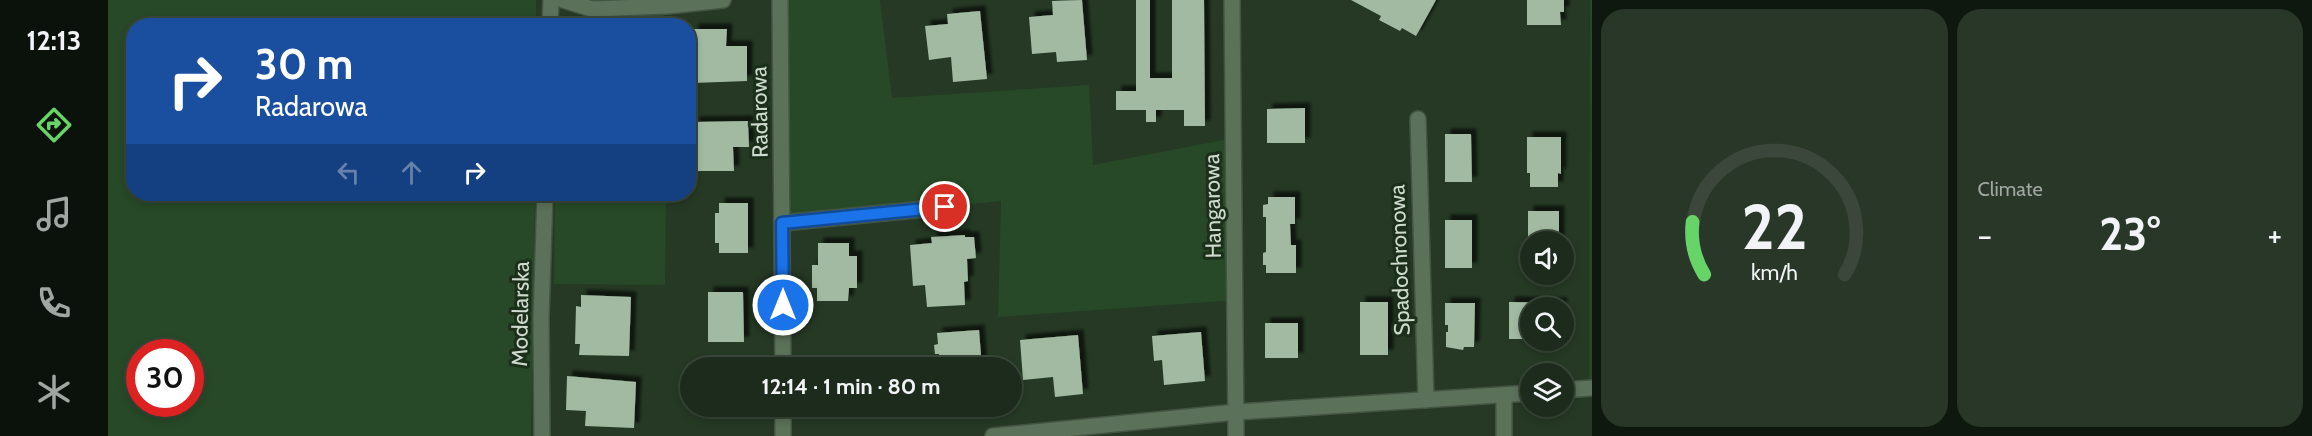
<!DOCTYPE html>
<meta charset="utf-8">
<style>
:root{--surface:#1c2b1b;--page:#293728;--text:#f1f3f6;--muted:#a0a7a3;--line:#3a473a;--accent:#66d466}
body{margin:0;font-family:Cabin,sans-serif;background:var(--page);color:var(--text);height:100vh;display:flex;flex-direction:column;font-size:22px;white-space:nowrap}
*{box-sizing:border-box;margin:0}
p{font-size:20px;color:var(--muted)}
.icon{flex:none;width:33px;height:33px;fill:none;stroke:currentColor;stroke-width:2;stroke-linecap:round;stroke-linejoin:round}
.map{position:relative;flex:1;overflow:hidden}
.drawer{display:flex;flex-direction:column;gap:9px;padding:9px;background:#0f180f;width:720px}
.drawer>*{flex:none}
.banner{position:absolute;left:18px;top:18px;width:570px;height:183px;border-radius:24px;box-shadow:0 3px 9px #0003,0 0 0 2px var(--line);background:#1a4fa0;color:#fff;overflow:hidden}
.tools{position:absolute;left:1412px;top:231px;display:grid;gap:12px}
.tools a{display:grid;place-items:center;width:54px;height:54px;border-radius:50%;background:var(--surface);box-shadow:0 3px 9px #0003,0 0 0 2px var(--line);font-size:30px}
.speed{position:absolute;left:18px;top:339px;display:flex;gap:12px;font-size:30px;font-weight:700;text-align:center}
.speed>*{display:grid;place-content:center;width:78px;height:78px;border-radius:50%;background:var(--surface);box-shadow:0 3px 9px #0003,0 0 0 2px var(--line);line-height:1}
.speed .limit{border:9px solid #d22;background:#fff;color:#111}
.pin{position:absolute;display:grid;place-items:center;width:51px;height:51px;color:#fff;margin:-26px;border:3px solid #fff;border-radius:50%;box-shadow:0 2px 6px #0007}
.me{position:absolute;width:66px;margin:-33px;rotate:0deg;stroke-linejoin:round;filter:drop-shadow(0 0 4px #0008)}
.turn{display:flex;align-items:center;gap:21px;height:126px;padding:0 30px;font-size:27px}
.turn .icon{width:78px;height:78px;stroke-width:2.5}
.turn b{display:block;font-size:42px;line-height:51px}
.lanes{display:flex;align-items:center;height:57px;padding:0 30px;background:#0003;justify-content:center;gap:30px;direction:ltr}
.lanes .off{opacity:.35}
.big{font-size:45px;font-weight:700;line-height:1.1}
.drawer .widget{flex:1;display:flex;flex-direction:column;justify-content:center;gap:9px;min-width:0;padding:0 21px;border-radius:24px;background:var(--page)}
.drawer .dial{align-items:center;gap:0}
.dial svg{height:156px;overflow:visible;fill:none;stroke:var(--line);stroke-width:7;stroke-linecap:round;text-anchor:middle}
.dial text{fill:var(--text);stroke:none}
.heat{display:flex;justify-content:space-between;align-items:center;font-size:33px;direction:ltr}
.drawer .tiles{flex:1;display:grid;gap:9px;grid-template-columns:repeat(2,1fr)}
.trip{position:absolute;left:572px;top:357px;width:342px;height:60px;border-radius:30px;background:var(--surface);box-shadow:0 3px 9px #0003,0 0 0 2px var(--line);font-weight:700;line-height:60px;text-align:center}
main{display:flex;flex:1;min-height:0}
.dock{display:flex;flex-direction:column;width:108px;justify-content:space-around;align-items:center;background:#0b110b;color:var(--muted)}
.dock .icon{width:42px;height:42px}
.dock .current{color:var(--accent)}
.dock b{font-size:27px;color:var(--text)}
.map>svg:first-child{display:block}
</style>
<main>
<nav class="dock">
<b>12:13</b>
<svg class="icon current" aria-label="directions" viewBox="0 0 24 24"><path d="M12 3l9 9-9 9-9-9zM9 14v-3h6M13 9l2 2-2 2"/></svg>
<svg class="icon" aria-label="music" viewBox="0 0 24 24"><path d="M9 18V5l10-2v13"/><circle cx="6" cy="18" r="3"/><circle cx="16" cy="16" r="3"/></svg>
<svg class="icon" aria-label="phone" viewBox="0 0 24 24"><path d="M5 4h4l2 5-3 2q2 4 5 5l2-3 5 2v4C11 20 4 13 5 4z"/></svg>
<svg class="icon" aria-label="climate" viewBox="0 0 24 24"><path d="M12 3v18M4 7l16 10M4 17L20 7"/></svg>
</nav>
<div class="map">
<svg width="1484" height="436" viewBox="0 0 1484 436">
<defs>
<filter id="shadow"><feDropShadow dx="5.5" dy="-5.5" stdDeviation="1.5" flood-color="#0009"/></filter>
</defs>
<rect width="100%" height="100%" fill="#253924"/>
<g fill="#274927" fill-rule="evenodd">
<path d="M0 0H428V25L26 26V194H427L423 436H0ZM82 352V404H32V352Z"/>
<polygon points="672,0 772,0 784,98 981,85 985,165 1126,138 1128,300 890,317 893,201 674,223"/>
<polygon points="1482,0 1484,0 1484,388 1481,388"/>
<polygon points="552,13 560,17 560,25 448,26 448,20"/>
<polygon points="447,194 558,194 557,285 446,284"/>
</g>
<g fill="#a2baa1" filter="url(#shadow)">
<polygon points="974,0 979,60 949,62 948,52 924,54 921,17 945,15 944,1"/>
<polygon points="1028,0 1042,0 1042,78 1064,78 1064,0 1096,0 1097,126 1076,126 1076,110 1048,110 1048,122 1038,122 1038,110 1008,110 1008,91 1028,91"/>
<polygon points="1243,0 1328,0 1308,36 1294,28 1292,31 1271,20 1273,16"/>
<polygon points="1419,0 1456,0 1456,12 1452,12 1453,25 1419,25"/>
<polygon points="872,11 879,79 845,82 843,57 821,60 817,26 840,24 839,14"/>
<polygon points="585,29 619,29 618,46 639,46 639,81 585,83 585,66 580,61 581,43 585,39"/>
<polygon points="1197,108 1197,143 1159,143 1159,109"/>
<polygon points="640,121 641,147 625,147 626,171 587,171 586,122"/>
<polygon points="1337,134 1363,134 1364,182 1337,182"/>
<polygon points="1419,137 1453,137 1453,174 1450,173 1450,187 1422,187 1422,173 1419,173"/>
<polygon points="1160,197 1187,197 1187,224 1182,224 1183,245 1188,245 1188,273 1158,273 1158,265 1155,265 1155,253 1158,252 1158,217 1155,217 1155,205 1160,204"/>
<polygon points="611,203 640,203 640,253 611,253 611,243 607,243 607,213 611,213"/>
<rect x="1420" y="211" width="31" height="31"/>
<rect x="1337" y="220" width="27" height="48"/>
<polygon points="857,235 857,237 866,237 868,258 859,259 860,281 856,282 857,305 819,307 817,285 805,286 802,245 824,243 823,237"/>
<polygon points="710,243 741,243 741,256 749,256 749,288 741,288 740,301 709,301 709,288 704,288 704,265 710,265"/>
<polygon points="600,292 635,292 636,342 600,342"/>
<polygon points="473,295 523,297 521,356 471,355 472,344 467,344 468,306 473,307"/>
<rect x="1252" y="302" width="28" height="53"/>
<polygon points="1401,302 1454,303 1454,308 1422,308 1422,340 1436,340 1436,343 1418,343 1418,339 1401,339"/>
<polygon points="1337,303 1367,303 1366,347 1356,347 1355,350 1338,347 1338,332 1340,332 1340,325 1337,325"/>
<rect x="1157" y="323" width="33" height="35"/>
<polygon points="871,330 874,368 847,368 847,364 832,365 831,354 827,354 826,345 830,344 829,333"/>
<polygon points="1093,332 1097,381 1056,385 1054,360 1046,361 1044,336"/>
<polygon points="970,335 975,394 947,397 945,377 915,380 912,340"/>
<polygon points="459,376 528,382 526,428 477,426 478,411 458,410"/>
<polygon points="591,406 635,406 636,411 591,412"/>
</g>
<g fill="none" stroke-linecap="round" stroke-linejoin="round">
<g stroke="#435443" stroke-width="18">
<g id="minor">
<polyline points="455,0 484,9 560,6 615,0"/>
<polyline points="672,0 675,368"/>
<polyline points="1124,0 1128,436"/>
<polyline points="442,26 443,0"/>
<polyline points="1310,119 1318,400"/>
<polyline points="674,223 837,207"/>
<polyline points="1455,390 1484,388"/>
<polyline points="1396,395 1396,436"/>
<polyline points="675,406 675,436"/>
<polyline points="434,436 433,318 437,194"/>
<polyline points="885,436 1129,412 1422,393"/>
</g>
</g>
<use href="#minor" stroke="#5b7159" stroke-width="15"/>
</g>
<g fill="none" stroke-linecap="round" stroke-linejoin="round">
<g stroke="#114b97" stroke-width="15">
<polyline id="route" points="675,305 674,223 837,207"/>
</g>
<use href="#route" stroke="#1a73e8" stroke-width="10"/>
</g>
<g text-anchor="middle" stroke-width="6" stroke-linejoin="round" paint-order="stroke">
<g font-size="22" fill="#cedacd" stroke="#1b2f1b">
<text transform="translate(651 112) rotate(-91)" y="8">Radarowa</text>
<text transform="translate(1104 206) rotate(-91)" y="8">Hangarowa</text>
<text transform="translate(1291 260) rotate(-92)" y="8">Spadochronowa</text>
<text transform="translate(412 314) rotate(-89)" y="8">Modelarska</text>
</g>
</g>
</svg>
<div class="tools">
<a><svg class="icon" aria-label="sound" viewBox="0 0 24 24"><path d="M4 9h4l5-4v14l-5-4H4zM17 9q2 3 0 6"/></svg></a>
<a><svg class="icon" aria-label="search" viewBox="0 0 24 24"><circle cx="10" cy="10" r="6"/><path d="M15 15l6 6"/></svg></a>
<a><svg class="icon" aria-label="layers" viewBox="0 0 24 24"><path d="M12 4l9 5-9 5-9-5zM3 14l9 5 9-5"/></svg></a>
</div>
<div class="speed"><div class="limit">30</div></div>
<div class="pin" style="left:837px;top:207px;background:#d93025"><svg class="icon" aria-label="arrive" viewBox="0 0 24 24"><path d="M6 21V4h12l-3 4 3 4H6"/></svg></div>
<svg class="me" style="left:675px;top:305px" viewBox="-20 -20 40 40"><circle r="17" fill="#1a73e8" stroke="#fff" stroke-width="3"/><path d="M0-11L8 9 0 5-8 9z" fill="#fff"/></svg>
<div class="trip">12:14 · 1 min · 80 m</div>
<div class="banner">
<div class="turn"><svg class="icon" aria-label="right" viewBox="0 0 24 24"><path d="M7 20v-9h11M14 6l5 5-5 5"/></svg><div><b>30 m</b>Radarowa</div></div>
<div class="lanes"><svg class="icon off" aria-label="left" viewBox="0 0 24 24"><path d="M17 20v-9H6M10 6l-5 5 5 5"/></svg><svg class="icon off" aria-label="ahead" viewBox="0 0 24 24"><path d="M12 20V5M6 11l6-6 6 6"/></svg><svg class="icon" aria-label="right" viewBox="0 0 24 24"><path d="M7 20v-9h11M14 6l5 5-5 5"/></svg></div>
</div>
</div>
<section class="drawer">
<div class="tiles">
<div class="widget dial"><svg viewBox="0 0 100 80">
<path d="M14 69A42 42 0 1 1 86 69"/>
<path d="M14 69A42 42 0 0 1 8 42" stroke="#66d466"/>
<text x="50" y="56" font-size="32" font-weight="700">22</text>
<text x="50" y="72" font-size="11">km/h</text>
</svg></div>
<div class="widget"><p>Climate</p>
<div class="heat"><a>−</a><b class="big">23°</b><a>+</a></div>
</div>
</div>
</section>
</main>
